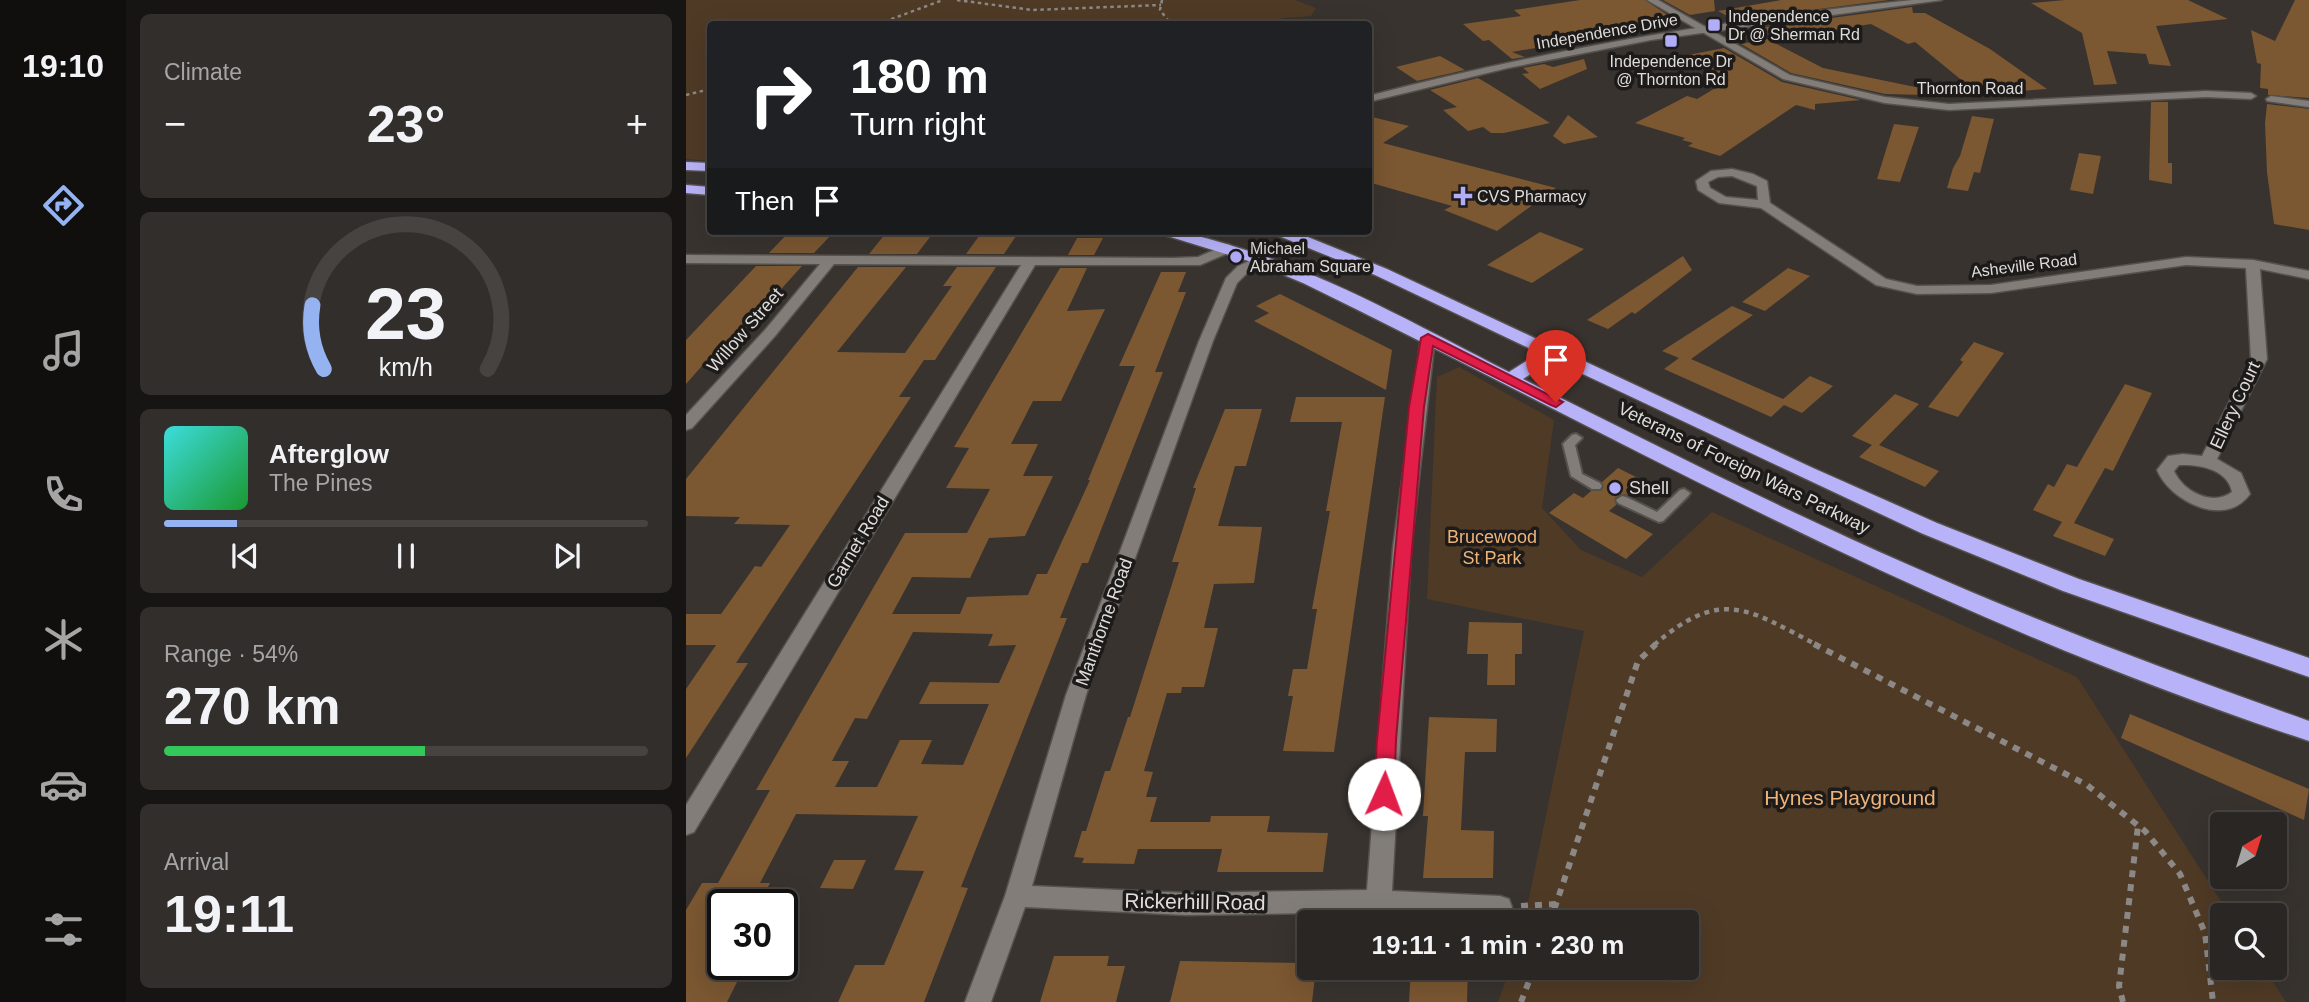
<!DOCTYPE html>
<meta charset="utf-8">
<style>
:root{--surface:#2a2623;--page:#322e2b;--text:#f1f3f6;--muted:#a5a5a6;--line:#464341;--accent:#95b2f1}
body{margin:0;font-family:Helvetica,sans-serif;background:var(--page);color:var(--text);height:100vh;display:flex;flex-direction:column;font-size:26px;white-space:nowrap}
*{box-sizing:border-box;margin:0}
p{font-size:23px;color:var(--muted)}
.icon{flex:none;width:38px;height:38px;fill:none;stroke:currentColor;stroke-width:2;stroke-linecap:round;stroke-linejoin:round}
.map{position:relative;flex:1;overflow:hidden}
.side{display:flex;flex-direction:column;gap:14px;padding:14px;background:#171513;width:560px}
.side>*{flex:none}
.hud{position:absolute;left:21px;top:21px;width:665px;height:214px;border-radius:7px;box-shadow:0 7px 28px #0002,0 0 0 2px var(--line);background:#202124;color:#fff;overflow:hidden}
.needle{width:46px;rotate:38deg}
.tools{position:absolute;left:1524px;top:812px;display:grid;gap:14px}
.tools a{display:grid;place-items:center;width:77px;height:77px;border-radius:7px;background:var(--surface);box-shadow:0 7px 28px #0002,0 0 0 2px var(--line);font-size:35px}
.speed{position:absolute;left:21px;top:889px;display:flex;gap:14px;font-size:35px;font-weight:700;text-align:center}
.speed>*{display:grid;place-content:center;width:91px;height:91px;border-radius:50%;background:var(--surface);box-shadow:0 7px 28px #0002,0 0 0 2px var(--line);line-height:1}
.speed .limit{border:4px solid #111;border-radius:10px;background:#fff;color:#111}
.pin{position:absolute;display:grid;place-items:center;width:60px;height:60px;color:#fff;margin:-72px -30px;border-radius:50% 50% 50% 0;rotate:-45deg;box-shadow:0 0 7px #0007}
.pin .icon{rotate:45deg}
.me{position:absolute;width:77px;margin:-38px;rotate:2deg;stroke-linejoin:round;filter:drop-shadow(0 0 5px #0008)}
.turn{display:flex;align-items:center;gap:24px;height:147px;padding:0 28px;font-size:32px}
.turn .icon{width:91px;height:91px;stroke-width:2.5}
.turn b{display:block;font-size:49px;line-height:60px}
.then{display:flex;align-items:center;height:66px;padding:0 28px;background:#0003;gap:14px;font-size:26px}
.big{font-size:52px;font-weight:600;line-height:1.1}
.side .card{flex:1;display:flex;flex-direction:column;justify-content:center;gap:10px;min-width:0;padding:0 24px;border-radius:10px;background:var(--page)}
.side .dial{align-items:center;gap:0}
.dial svg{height:182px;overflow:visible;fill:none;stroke:var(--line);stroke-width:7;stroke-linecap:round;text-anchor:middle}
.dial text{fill:var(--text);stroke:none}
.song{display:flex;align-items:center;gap:21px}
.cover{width:84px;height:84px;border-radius:10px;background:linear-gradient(135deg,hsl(180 70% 55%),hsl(130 70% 35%))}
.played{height:7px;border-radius:4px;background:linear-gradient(90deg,var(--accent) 15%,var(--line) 15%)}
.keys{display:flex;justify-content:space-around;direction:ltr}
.heat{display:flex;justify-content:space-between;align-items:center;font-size:38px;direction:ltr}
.charge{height:10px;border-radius:5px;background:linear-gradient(90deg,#34c759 54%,var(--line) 0)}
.trip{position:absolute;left:611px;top:910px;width:402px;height:70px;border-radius:7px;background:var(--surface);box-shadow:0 7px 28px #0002,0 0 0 2px var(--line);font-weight:600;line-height:70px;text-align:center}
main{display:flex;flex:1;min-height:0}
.dock{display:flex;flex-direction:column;width:126px;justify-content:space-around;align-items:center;background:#110f0e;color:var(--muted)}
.dock .icon{width:49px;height:49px}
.dock .active{color:var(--accent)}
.dock b{font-size:32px;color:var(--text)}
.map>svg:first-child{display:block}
</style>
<main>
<nav class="dock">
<b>19:10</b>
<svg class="icon active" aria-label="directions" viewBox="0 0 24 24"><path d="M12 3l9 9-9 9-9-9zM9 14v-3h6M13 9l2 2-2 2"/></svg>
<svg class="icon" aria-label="music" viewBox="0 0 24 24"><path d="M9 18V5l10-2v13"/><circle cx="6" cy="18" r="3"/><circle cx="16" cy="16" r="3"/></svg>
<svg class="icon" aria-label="phone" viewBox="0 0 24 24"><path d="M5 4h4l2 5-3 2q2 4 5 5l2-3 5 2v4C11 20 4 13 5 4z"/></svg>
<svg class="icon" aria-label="climate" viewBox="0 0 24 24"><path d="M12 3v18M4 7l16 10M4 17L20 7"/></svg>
<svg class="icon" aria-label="car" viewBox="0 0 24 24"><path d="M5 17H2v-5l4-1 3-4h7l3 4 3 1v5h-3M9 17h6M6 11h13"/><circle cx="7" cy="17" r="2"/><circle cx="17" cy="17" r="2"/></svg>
<svg class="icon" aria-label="filters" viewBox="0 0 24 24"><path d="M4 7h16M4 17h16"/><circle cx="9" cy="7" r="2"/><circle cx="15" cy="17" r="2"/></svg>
</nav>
<section class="side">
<div class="card"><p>Climate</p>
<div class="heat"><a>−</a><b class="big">23°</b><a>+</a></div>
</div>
<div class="card dial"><svg viewBox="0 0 100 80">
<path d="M14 69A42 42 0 1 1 86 69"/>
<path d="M14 69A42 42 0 0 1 9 41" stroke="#95b2f1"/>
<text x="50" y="56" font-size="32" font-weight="700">23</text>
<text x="50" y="72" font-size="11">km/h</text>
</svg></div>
<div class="card">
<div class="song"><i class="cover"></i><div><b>Afterglow</b><p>The Pines</p></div></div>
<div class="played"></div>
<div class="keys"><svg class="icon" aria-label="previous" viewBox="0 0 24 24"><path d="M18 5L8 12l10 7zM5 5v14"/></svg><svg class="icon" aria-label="pause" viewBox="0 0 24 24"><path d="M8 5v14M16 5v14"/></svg><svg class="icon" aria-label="next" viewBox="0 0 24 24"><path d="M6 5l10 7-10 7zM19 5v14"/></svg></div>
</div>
<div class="card"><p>Range · 54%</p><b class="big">270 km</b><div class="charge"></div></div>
<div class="card"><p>Arrival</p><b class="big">19:11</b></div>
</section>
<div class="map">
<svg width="1623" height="1002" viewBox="0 0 1623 1002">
<rect width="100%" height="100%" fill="#38332f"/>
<g fill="#4f3a25">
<polygon points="0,0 609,0 630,8 625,16 596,18 589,24 24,24 24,161 0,159"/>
<polygon points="773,367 868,420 856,508 895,550 956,577 1026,512 1391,677 1544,915 1536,915 1536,968 1578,968 1600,1002 812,1002 824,968 1001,968 1001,922 838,922 898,631 741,599 751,377"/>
</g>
<g fill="#7b5732" fill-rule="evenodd">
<polygon points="894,0 959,0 986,18 953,23 961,29 826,52 839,57 826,59 803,40 797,41 777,24 835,16 828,10"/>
<polygon points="977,0 1028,0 1029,11 1004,15"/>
<polygon points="1095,0 1203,0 1048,20 1032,11"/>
<polygon points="1379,0 1502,0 1542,19 1470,26 1485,66 1463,64 1460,54 1421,51 1431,84 1408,85 1396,33 1345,3"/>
<polygon points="1609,0 1623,0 1623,98 1582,95 1582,89 1574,88 1575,64 1571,63 1565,30 1589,41"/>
<polygon points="1226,7 1227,13 1239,13 1304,49 1361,89 1293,94 1294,91 1290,92 1229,42 1222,44 1185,24 1085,40 1065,29"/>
<polygon points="1081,39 1137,68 1239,89 1239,95 1199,94 1105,73 1055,44"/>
<polygon points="1038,48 1096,82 1175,100 1129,104 1129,110 1110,105 1034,156 1002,146 1007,143 996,140 999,138 949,123 1001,96 1011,99 1043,80 1002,55"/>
<polygon points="754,56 779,70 731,81 710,67"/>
<polygon points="898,59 901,69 854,89 836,74 843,73 837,68 858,64 867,67"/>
<polygon points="792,78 804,85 864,123 818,133 805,133 797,127 782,131 757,110 771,107 744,90"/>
<polygon points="1465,102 1482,102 1482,163 1486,163 1486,184 1463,180"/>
<polygon points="1581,104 1623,109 1623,230 1588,224 1581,172 1579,123"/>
<polygon points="882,115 912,137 878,144 867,136"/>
<polygon points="682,116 723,126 697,143 870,188 811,231 758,210 766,206 682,182"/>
<polygon points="1286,116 1308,119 1294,173 1288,172 1282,191 1261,188 1267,168 1274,156"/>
<polygon points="1208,124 1233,127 1214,182 1191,179"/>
<polygon points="1393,153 1415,156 1407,194 1384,190"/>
<polygon points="854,232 898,249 846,283 801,265"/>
<polygon points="102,233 119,232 147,233 128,253 83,253"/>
<polygon points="200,233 247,233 231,254 183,254"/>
<polygon points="293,236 330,236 318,254 280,254"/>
<polygon points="391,238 417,238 408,255 382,255"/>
<polygon points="997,256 1006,270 949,314 946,312 922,329 901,320"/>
<polygon points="70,266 116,266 32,359 22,359 0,384 0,340"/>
<polygon points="172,267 220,267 151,352 219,353 266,286 257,286 271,267 310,267 249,360 238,360 213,397 225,397 50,663 62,663 0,758 0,689 30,645 0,645 0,614 35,614 69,566 75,567 104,525 48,524 54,517 0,516 0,479"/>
<path d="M374 268H401L381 311 419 309 375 401H347L325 444H352L337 476H367L339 536 303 538 284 578 226 577 206 614H274L281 597 342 595 351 574H361L404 480H402L449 366H433L475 272H500L492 292H500L469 372H477L402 563H396L374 618H381L275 887 282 888 238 1002H152L169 965H198L238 871 208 870 232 816 110 814 74 883H84L73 905H37V964H60L41 1002H0V910L16 883H32L84 790H70L219 533H281L304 489 260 488 283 448 268 447ZM227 632 307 634 302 646 330 645 313 683 244 682 233 704H303L277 765 235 764 246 740H214L191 787H149L163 761H146L169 718 181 719Z"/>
<polygon points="1102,268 1124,276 1079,311 1056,302"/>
<polygon points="594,294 706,350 700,390 568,321 583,313 570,306"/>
<polygon points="1046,306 1067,315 1005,359 1097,399 1124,376 1147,386 1116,413 1098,405 1085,417 978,369 993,358 976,351"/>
<polygon points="1288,342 1318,353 1272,417 1242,407 1277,362 1274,360"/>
<polygon points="1439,384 1466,393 1427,471 1419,468 1388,523 1428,539 1419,556 1367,536 1376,522 1347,510 1362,484 1368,487 1381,464 1391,467"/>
<polygon points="1209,394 1233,404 1193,445 1253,471 1239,487 1173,457 1186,445 1166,436"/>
<polygon points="610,397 699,397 648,752 597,751 607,696 602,696 607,669 621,669 631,609 626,609 644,511 640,511 656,422 604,422"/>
<polygon points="539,409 576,409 560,466 549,466 532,526 576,527 568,583 528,584 518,628 532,628 518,687 496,687 495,693 481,693 458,771 467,772 460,797 471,797 464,822 524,822 525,816 584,816 581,832 642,833 637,872 531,872 536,849 452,849 448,864 396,863 398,858 388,857 396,831 400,831 419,771 424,771 442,717 444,717 493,562 486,562 510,488 507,488"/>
<polygon points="932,468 958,481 942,495 935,494 929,498 930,505 923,511 967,534 940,559 863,513 888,493 897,498 905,491 916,490 916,482"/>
<polygon points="783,622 836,623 836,654 829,654 829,685 801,685 802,654 781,654"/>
<polygon points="1444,714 1623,789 1618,820 1435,738"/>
<polygon points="743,717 811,719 810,752 779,752 775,830 808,831 807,878 737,878 742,816 737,816"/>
<polygon points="148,860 180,860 167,889 134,888"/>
<polygon points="368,956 423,956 421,966 439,966 430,1002 354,1002"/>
<polygon points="494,961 623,963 623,968 630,968 626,1002 484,1002"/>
<polygon points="725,968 782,968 781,1002 723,1002"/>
</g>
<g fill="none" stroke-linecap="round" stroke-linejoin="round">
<g stroke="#55514d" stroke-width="4">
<g id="lane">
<polygon points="890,434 896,438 889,445 896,474 914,483 916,486 914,489 906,489 885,476 877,444 886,435"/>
<polygon points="998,489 1004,493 1002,496 977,521 973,522 932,503 930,500 936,496 940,497 971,512 994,490"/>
</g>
</g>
<g stroke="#55514d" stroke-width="3">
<g id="street">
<polygon points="961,0 972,0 1104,75 1199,97 1263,104 1520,91 1565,93 1570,96 1565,99 1520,97 1263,110 1199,103 1097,79"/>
<polygon points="1585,96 1623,101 1623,107 1581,101 1580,99"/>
<path d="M1046 169 1067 174 1081 181 1084 203 1200 279 1231 286 1305 285 1500 257 1567 260 1623 271V279L1574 269 1581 359 1531 459 1555 473 1564 494C1539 529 1484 501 1471 470L1482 456 1497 454 1516 456 1565 359 1560 268 1500 265 1305 293 1231 294 1190 285 1075 208 1033 203 1012 190 1010 181 1025 171ZM1046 176 1071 186 1072 200 1040 197 1024 188 1022 182 1032 177ZM1493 465C1513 464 1542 469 1546 492 1526 507 1497 491 1488 471Z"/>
<polygon points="542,244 549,248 547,251 514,265 349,265 8,832 0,835 0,805 335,265 148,264 89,336 6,428 0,430 0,415 79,330 134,264 0,263 0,255 487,258 512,257"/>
<polygon points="575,256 582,260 562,272 551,283 527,341 400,695 346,886 500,893 681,890 707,548 735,338 742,334 749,338 725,548 706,891 814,896 823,899 826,907 823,915 814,918 693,912 500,915 339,907 305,1002 279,1002 319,896 380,695 513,341 540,278 552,266"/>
</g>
</g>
<g stroke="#55514d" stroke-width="3">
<path id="secondary" d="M1227 0H1256L965 40 822 68 682 102V96C862 49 1043 19 1227 0Z"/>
</g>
<g stroke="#55514d" stroke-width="3">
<g id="highway">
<polygon points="0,162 24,163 24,171 0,170"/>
<polygon points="0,185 24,187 24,195 0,193"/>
<path d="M472 231C500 231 524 239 550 247 645 276 734 327 823 372L853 353 689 275 588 234 585 231H607L701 269 1127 468 1251 523 1393 579 1623 658V677L1377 591 1235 533 867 360 837 379C965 443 1093 508 1223 565 1354 623 1488 673 1623 721V741C1462 688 1303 622 1149 549 970 464 795 370 617 283L569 263 475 234Z"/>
</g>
</g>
<g stroke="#8c8885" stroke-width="2.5" stroke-dasharray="3.5 3.5" stroke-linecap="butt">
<polyline points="271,0 346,10 475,5"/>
<polyline points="476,0 474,10 485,24"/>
<polyline points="192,24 257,0"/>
<polyline points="0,95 24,89"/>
</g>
<path stroke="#8c8885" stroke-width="4.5" stroke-dasharray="5 5" stroke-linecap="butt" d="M968 645C1035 587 1062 609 1131 645"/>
<g stroke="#8c8885" stroke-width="6" stroke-dasharray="7 7" stroke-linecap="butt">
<polyline points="1128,644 1401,785 1459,831 1494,874 1519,933 1527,1002"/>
<polyline points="835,906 870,904"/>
<polyline points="864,922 952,661 970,644"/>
<polyline points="835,1002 848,968"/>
<polyline points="1437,1002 1433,986 1452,826"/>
</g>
<use href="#lane" fill="#827d78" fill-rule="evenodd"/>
<use href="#street" fill="#827d78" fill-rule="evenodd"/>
<use href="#secondary" fill="#827d78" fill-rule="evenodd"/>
<use href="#highway" fill="#b8b3f9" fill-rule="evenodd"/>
</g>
<polygon fill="#e11d48" stroke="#92132f" stroke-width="2" points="742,334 877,402 870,407 865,405 747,346 738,407 710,740 708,794 705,800 698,803 691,800 688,794 691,740 723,407 735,338"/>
<g fill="#b2adf9" stroke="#1d1b1a" stroke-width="2.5">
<rect x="1021" y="18" width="14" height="14" rx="3.5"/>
<rect x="978" y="34" width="14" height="14" rx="3.5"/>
<path d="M773.5 185.5h7v7h7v7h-7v7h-7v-7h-7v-7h7z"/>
<circle cx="550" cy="257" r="7"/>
<circle cx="929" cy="488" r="7"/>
</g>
<g text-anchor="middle" stroke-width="7" stroke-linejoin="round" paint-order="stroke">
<g font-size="16" fill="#dfdcd9" stroke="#1d1b1a" text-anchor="start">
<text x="1042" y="22">Independence<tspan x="1042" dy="18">Dr @ Sherman Rd</tspan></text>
<text x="985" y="67" text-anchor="middle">Independence Dr<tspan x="985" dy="18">@ Thornton Rd</tspan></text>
<text x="791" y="202">CVS Pharmacy</text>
<text x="564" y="254">Michael<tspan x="564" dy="18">Abraham Square</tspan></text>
</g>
<g font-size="16" fill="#dfdcd9" stroke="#1d1b1a">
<text transform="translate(921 31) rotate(-10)" y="6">Independence Drive</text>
<text x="1284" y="94">Thornton Road</text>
<text transform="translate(1338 265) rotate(-7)" y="6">Asheville Road</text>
</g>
<g font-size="18" fill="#dfdcd9" stroke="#1d1b1a">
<text transform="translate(59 330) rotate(-49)" y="6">Willow Street</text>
<text transform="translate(1549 405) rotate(-65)" y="6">Ellery Court</text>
<text transform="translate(1058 468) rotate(26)" y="6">Veterans of Foreign Wars Parkway</text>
<text transform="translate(172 542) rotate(-59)" y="6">Garnet Road</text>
<text transform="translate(418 622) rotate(-70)" y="6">Manthorne Road</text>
</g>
<g font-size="18" fill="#dfdcd9" stroke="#1d1b1a" text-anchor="start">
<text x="943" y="494">Shell</text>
</g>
<g font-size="18" fill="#edb379" stroke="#1d1b1a">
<text x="806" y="543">Brucewood<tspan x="806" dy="21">St Park</tspan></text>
</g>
<g font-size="21" fill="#edb379" stroke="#1d1b1a">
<text x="1164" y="805">Hynes Playground</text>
</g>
<g font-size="21" fill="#dfdcd9" stroke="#1d1b1a">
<text transform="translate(509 902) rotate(1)" y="7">Rickerhill Road</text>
</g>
</g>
</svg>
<div class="tools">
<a><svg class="needle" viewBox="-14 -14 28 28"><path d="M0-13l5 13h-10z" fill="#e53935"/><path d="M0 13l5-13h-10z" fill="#a5a5a6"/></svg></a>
<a><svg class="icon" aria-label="search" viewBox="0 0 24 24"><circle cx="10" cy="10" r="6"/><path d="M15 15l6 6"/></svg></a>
</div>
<div class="speed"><div class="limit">30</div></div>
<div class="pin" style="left:870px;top:402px;background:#d93025"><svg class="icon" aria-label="arrive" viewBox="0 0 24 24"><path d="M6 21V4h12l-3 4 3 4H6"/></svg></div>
<svg class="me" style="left:698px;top:794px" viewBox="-20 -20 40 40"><circle r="19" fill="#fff"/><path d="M0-13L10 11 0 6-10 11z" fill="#e11d48"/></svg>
<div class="trip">19:11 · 1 min · 230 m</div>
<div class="hud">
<div class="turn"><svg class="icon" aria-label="right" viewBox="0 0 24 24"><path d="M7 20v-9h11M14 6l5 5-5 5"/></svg><div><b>180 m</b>Turn right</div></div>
<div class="then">Then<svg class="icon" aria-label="arrive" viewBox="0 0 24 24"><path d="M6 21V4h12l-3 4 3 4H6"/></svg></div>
</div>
</div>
</main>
